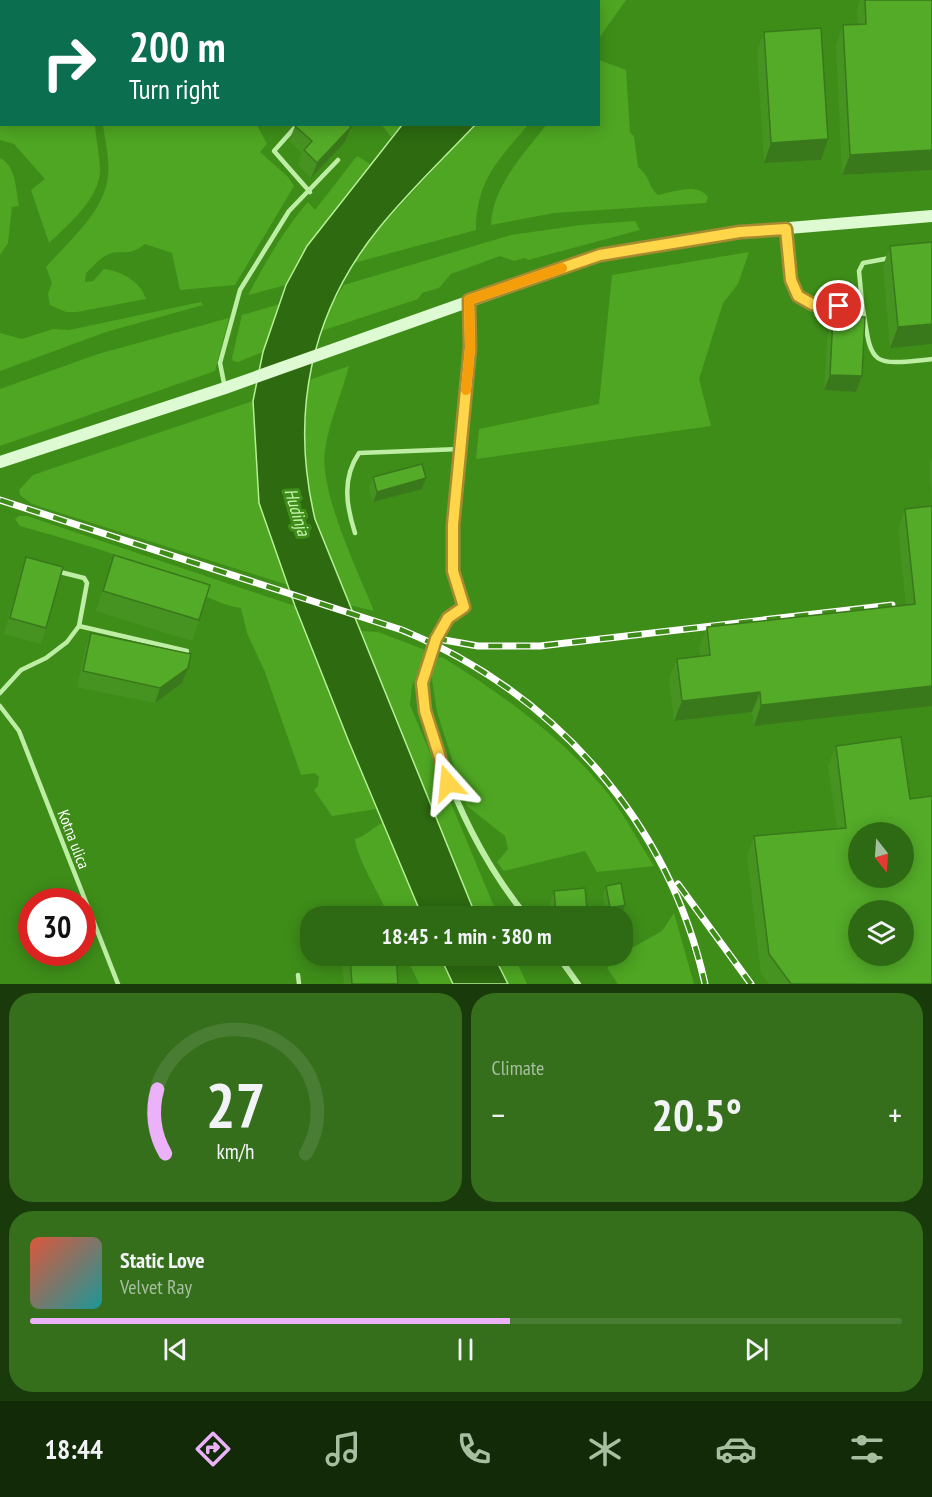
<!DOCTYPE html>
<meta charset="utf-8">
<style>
:root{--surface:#2e6a13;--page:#366f1c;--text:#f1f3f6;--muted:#a7bfa0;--line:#497d33;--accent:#ebb2fa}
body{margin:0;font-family:"PT Sans Narrow",sans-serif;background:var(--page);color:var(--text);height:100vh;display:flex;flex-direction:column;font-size:22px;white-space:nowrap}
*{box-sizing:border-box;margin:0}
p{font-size:20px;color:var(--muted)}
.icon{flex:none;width:33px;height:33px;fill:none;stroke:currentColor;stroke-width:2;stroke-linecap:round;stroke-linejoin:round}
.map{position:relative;height:984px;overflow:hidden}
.drawer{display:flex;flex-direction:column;gap:9px;padding:9px;background:#193a0a;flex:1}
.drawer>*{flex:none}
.banner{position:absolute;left:0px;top:0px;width:600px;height:126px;box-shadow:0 3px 15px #0003;background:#0b6e4f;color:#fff;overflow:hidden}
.needle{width:39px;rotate:163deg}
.buttons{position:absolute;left:848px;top:822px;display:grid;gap:12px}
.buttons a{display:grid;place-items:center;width:66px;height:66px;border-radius:50%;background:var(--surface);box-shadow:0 3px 15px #0003;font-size:30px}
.speed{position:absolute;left:18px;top:888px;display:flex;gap:12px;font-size:30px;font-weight:700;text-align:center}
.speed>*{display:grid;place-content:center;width:78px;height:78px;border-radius:50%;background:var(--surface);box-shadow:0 3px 15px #0003;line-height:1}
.speed .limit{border:9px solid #d22;background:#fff;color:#111}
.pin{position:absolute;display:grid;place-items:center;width:51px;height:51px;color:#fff;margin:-26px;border:3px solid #fff;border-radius:50%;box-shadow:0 2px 6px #0007}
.me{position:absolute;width:66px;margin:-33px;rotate:342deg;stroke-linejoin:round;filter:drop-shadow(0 0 4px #0008)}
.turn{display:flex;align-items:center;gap:21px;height:126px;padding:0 30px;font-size:27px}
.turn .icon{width:78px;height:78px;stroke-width:2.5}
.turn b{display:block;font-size:42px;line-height:51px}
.big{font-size:45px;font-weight:600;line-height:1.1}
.drawer .widget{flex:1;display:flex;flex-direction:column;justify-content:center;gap:9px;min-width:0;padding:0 21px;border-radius:24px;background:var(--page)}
.drawer .dial{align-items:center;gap:0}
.dial svg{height:156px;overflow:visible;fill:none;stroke:var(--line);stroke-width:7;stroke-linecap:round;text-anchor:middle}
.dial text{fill:var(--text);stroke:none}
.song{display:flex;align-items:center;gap:18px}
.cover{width:72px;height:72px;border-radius:9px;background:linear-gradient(135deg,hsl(10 70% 55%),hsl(180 70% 35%))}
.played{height:6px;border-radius:3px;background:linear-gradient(90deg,var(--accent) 55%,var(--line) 55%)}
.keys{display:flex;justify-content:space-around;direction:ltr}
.heat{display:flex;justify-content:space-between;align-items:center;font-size:33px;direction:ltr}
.drawer .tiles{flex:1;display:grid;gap:9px;grid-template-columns:1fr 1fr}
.widget:last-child{grid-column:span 2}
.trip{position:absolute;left:300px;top:906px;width:333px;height:60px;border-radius:24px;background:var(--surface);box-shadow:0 3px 15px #0003;font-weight:600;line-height:60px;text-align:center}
.tab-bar{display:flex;height:96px;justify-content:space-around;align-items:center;background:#122a08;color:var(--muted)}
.tab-bar .icon{width:42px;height:42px}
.tab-bar .selected{color:var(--accent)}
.tab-bar b{font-size:27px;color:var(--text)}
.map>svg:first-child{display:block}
</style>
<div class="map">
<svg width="932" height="984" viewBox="0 0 932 984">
<rect width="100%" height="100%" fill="#3e8d19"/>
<g fill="#4ea622">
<polygon points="61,0 224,0 59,1"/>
<polygon points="255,0 447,0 250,1"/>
<polygon points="552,0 626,0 599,38 598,2"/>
<path d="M1 31 2 124 95 125C96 140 100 156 100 171 99 199 68 225 49 243L31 190 45 179 14 144 0 140Z"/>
<path d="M599 60 626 70 630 133 634 136 638 167C652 179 647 185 658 195 674 192 697 182 708 197L706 203 554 213 491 225C492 187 524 154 546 125L598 124Z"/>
<path d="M103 125H257L267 144 260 152 288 177 294 186 235 285 180 290 172 253 145 244C127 258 124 249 109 254 99 258 93 267 86 273L85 282 93 281 104 269C122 271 141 282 146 299L77 312H66L50 305 48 294 52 283 46 267C68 242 105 211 108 176 110 160 105 140 103 125Z"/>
<polygon points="382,125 402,125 391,137"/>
<path d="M475 125H528C498 160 476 181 476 230L354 263 379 228Z"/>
<path d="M357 156 370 164 307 246 286 285 248 295C266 262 283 231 308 202L315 210Z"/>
<path d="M0 158C16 165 16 191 19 206L12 207 8 243 0 255Z"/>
<polygon points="635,221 640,230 528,260 525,258 514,261 500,256 451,274 439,288 422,293 418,299 321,331 326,314 344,285 511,235 581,225"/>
<polygon points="749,252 738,284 723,303 699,379 711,426 476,459 479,429 599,404 612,275"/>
<polygon points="201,302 203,305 106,332 0,371 0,333 22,339 53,329 69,330"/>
<polygon points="280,304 263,352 238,362 233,361 232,358 242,315"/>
<polygon points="229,318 215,371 0,446 0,389 98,354"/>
<path d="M349 366C342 393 329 422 325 450 319 492 358 571 374 611L349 605C334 566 314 527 307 486 301 451 305 415 309 380Z"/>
<polygon points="253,401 259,503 288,585 32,504 20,495 19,490 33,475"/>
<path d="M19 516H27L295 606 376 809 332 816 314 790 318 786 319 777 315 773 301 775 265 672 247 633 241 608C209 603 185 583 157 571 113 552 66 539 20 526L15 519Z"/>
<polygon points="360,631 378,632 428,651 412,686 410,705 498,916 476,916"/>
<path d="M442 657C503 695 565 739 609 795 626 817 639 843 654 866L597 872 585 851 504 871 497 862 508 849 505 836 467 806 437 712 431 673 437 658Z"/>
<path d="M382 823 422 916H389C381 897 356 857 355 839 366 836 372 828 382 823Z"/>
<polygon points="674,913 694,984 618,984 607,968 616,957 662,931"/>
<polygon points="406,956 440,956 452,984 419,984"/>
<polygon points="494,956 514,956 527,984 508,984"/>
</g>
<g fill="#2d6a10" stroke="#b6f097" stroke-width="1.5">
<path d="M402 125H475C443 159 408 192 379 228 310 313 290 414 315 519L476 916H422L349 742 295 606 259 503 253 401 263 352 286 285 307 246Z"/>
<polygon points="440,956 494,956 508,984 453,984"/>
</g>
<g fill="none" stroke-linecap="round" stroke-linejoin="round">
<g stroke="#b6f097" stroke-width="5">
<polyline points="148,2 152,0"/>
<polyline points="0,74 2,73"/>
</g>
<g stroke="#bdeea4" stroke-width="4.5">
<polyline points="298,124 274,151 310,192"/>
<polyline points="786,229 791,280 798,296 812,304 839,307 862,303 859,271 863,263 890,258"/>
<path d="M862 303C872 366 868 366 932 359"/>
<polyline points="225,388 220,363 240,290 289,211 338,160"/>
<path d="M355 533C346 505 342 478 359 453L460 449"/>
<polyline points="79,626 187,651"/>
<polyline points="0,693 21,670 46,658 67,642 79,626 87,583 84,578 56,571"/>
<polyline points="0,706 19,731 118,984"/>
<polyline points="298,975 299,984"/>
</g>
<g stroke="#bdeea4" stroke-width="6">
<path d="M469 301 470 348 453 525 452 571 464 607C459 610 453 613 449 617 439 627 422 671 422 685 422 707 430 727 437 747 457 809 485 865 526 916"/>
<polyline points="558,956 578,984"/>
</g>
<polyline stroke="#defad2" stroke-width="12" points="0,462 225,388 600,255 740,232 932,216"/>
<g stroke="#fff" stroke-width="7">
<g id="rail">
<path d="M0 500 402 630C555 693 669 822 705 984"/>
<polyline points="433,638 478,646 540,646 892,605"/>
<polyline points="678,884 751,984"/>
</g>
</g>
<use href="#rail" stroke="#3e8d19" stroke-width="4.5" stroke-dasharray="14" stroke-linecap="butt"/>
</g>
<g fill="#479322">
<polygon points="860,0 932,0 932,170 842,175 836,45 843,25 858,24 857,10"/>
<polygon points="764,32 821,160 764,163 757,52"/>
<polygon points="295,126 351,127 345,142 311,178 298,165 302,153 289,141"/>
<polygon points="932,242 890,348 883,266 890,246"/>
<polygon points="833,316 862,376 856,392 824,390 828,331"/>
<polygon points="932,458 932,496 929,467"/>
<polygon points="373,477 426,478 422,489 373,502 369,488"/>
<polygon points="932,506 932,706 754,726 752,712 674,721 669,679 677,659 700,656 699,648 707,627 906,605 898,529 905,509"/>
<polygon points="114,555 199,620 192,641 96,611"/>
<polygon points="26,557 46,628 41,644 4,634 21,573"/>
<polygon points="91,633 182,683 155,703 77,687 85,649"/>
<polygon points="836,746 910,799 932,984 769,984 761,974 747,857 754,836 837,829 828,766"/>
<polygon points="606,886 621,916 606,916 603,896"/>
<polygon points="554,891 587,909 584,916 551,916 550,902"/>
<polygon points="346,956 396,956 398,984 344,984 342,965"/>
</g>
<g fill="#3a781c">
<polygon points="351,127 345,142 311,178 317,163"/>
<polygon points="828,139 821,160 764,163 771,143"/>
<polygon points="932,150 932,170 842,175 850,155"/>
<polygon points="932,324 932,344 890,348 898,327"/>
<polygon points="830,375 862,376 856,392 824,390"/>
<polygon points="426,478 422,489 373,502 377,492"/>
<polygon points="188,668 182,683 155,703 160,688"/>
<polygon points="932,686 932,706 754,726 761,705"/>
<polygon points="760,692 752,712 674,721 682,701"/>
<polygon points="625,905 621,916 607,916 610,908"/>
<polygon points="587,909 584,916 554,916 556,912"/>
</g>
<g fill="#53ab28" stroke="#3a781c" stroke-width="1.5" fill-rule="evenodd">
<polygon points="865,0 932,0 932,150 850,155 843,25 866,24"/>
<polygon points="821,28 828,139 771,143 764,32"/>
<polygon points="296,124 348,124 351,127 317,163 304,150 312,141 295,126"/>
<polygon points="932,242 932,324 898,327 890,246"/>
<polygon points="833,316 865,317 862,376 830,375"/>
<polygon points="422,464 426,478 377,492 373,477"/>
<polygon points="932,506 932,686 761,705 760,692 682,701 677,659 710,655 707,627 915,604 905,509"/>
<polygon points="114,555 210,585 199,620 103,591"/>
<polygon points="26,557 63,567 46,628 10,618"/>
<polygon points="91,633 191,654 188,668 160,688 83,671"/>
<path d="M901 737 910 799 932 796V984H791L769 954 754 836 846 828 836 746ZM858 832H903V878H858ZM858 910H903V956H858Z"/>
<polygon points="621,883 625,905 610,908 606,886"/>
<polygon points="585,888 587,909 556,912 554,891"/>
<polygon points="350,956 396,956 398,984 352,984"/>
</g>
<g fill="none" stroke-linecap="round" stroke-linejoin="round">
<g stroke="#a68a30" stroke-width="15">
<polyline id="route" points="448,783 425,711 422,683 436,639 448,618 464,607 453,571 453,525 470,348 469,300 600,255 740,232 786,229 791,280 798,296 812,304 839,306"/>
</g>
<use href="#route" stroke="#ffd54a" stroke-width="10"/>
<polyline stroke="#f59e0b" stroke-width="10" points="466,390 470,348 469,300 562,268"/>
</g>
<g text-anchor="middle" stroke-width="6" stroke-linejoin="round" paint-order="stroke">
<g font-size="16" fill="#fff" stroke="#3e8d19">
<text transform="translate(74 839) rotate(69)" y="6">Kotna ulica</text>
</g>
<g font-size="18" font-style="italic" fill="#c8f5b0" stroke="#3e8d19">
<text transform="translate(297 512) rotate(73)" y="6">Hudinja</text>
</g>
</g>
</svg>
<div class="buttons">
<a><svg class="needle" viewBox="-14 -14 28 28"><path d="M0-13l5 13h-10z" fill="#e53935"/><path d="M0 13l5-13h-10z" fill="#a7bfa0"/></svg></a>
<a><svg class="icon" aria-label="layers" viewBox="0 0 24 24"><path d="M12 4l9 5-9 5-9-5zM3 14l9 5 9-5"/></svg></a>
</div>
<div class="speed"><div class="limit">30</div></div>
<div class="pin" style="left:839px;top:306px;background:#d93025"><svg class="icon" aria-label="arrive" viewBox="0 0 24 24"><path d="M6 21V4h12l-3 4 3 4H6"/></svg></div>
<svg class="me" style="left:448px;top:783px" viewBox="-20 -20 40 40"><path d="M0-17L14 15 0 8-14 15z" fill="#ffd54a" stroke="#fff" stroke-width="4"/></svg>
<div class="trip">18:45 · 1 min · 380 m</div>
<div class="banner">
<div class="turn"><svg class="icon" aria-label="right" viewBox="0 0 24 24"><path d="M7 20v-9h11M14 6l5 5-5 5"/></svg><div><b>200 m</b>Turn right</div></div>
</div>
</div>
<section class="drawer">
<div class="tiles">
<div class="widget dial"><svg viewBox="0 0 100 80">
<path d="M14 69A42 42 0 1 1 86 69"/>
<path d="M14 69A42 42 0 0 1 10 36" stroke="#ebb2fa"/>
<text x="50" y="56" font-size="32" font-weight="700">27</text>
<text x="50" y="72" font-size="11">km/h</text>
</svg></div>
<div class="widget"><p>Climate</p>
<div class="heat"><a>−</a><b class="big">20.5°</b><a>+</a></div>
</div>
<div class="widget">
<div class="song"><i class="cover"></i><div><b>Static Love</b><p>Velvet Ray</p></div></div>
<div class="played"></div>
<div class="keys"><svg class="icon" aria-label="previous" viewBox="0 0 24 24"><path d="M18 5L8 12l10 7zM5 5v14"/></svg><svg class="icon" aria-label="pause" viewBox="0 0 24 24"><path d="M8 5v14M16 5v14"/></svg><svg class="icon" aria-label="next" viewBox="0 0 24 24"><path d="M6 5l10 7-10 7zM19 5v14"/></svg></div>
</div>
</div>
</section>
<nav class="tab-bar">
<b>18:44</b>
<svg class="icon selected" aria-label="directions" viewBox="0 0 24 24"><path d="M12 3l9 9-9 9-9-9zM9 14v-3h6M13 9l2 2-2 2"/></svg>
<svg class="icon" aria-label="music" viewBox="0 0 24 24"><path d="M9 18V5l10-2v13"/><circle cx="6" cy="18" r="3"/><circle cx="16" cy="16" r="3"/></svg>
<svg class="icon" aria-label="phone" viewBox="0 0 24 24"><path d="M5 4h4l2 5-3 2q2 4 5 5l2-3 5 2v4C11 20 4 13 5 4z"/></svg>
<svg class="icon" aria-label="climate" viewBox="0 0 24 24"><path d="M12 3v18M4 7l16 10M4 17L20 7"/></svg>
<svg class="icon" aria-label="car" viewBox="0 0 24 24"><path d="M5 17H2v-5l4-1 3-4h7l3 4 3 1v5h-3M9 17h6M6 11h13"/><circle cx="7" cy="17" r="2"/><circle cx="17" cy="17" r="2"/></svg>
<svg class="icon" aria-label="filters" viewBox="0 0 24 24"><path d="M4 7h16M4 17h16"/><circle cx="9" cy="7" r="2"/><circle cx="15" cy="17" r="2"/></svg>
</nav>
